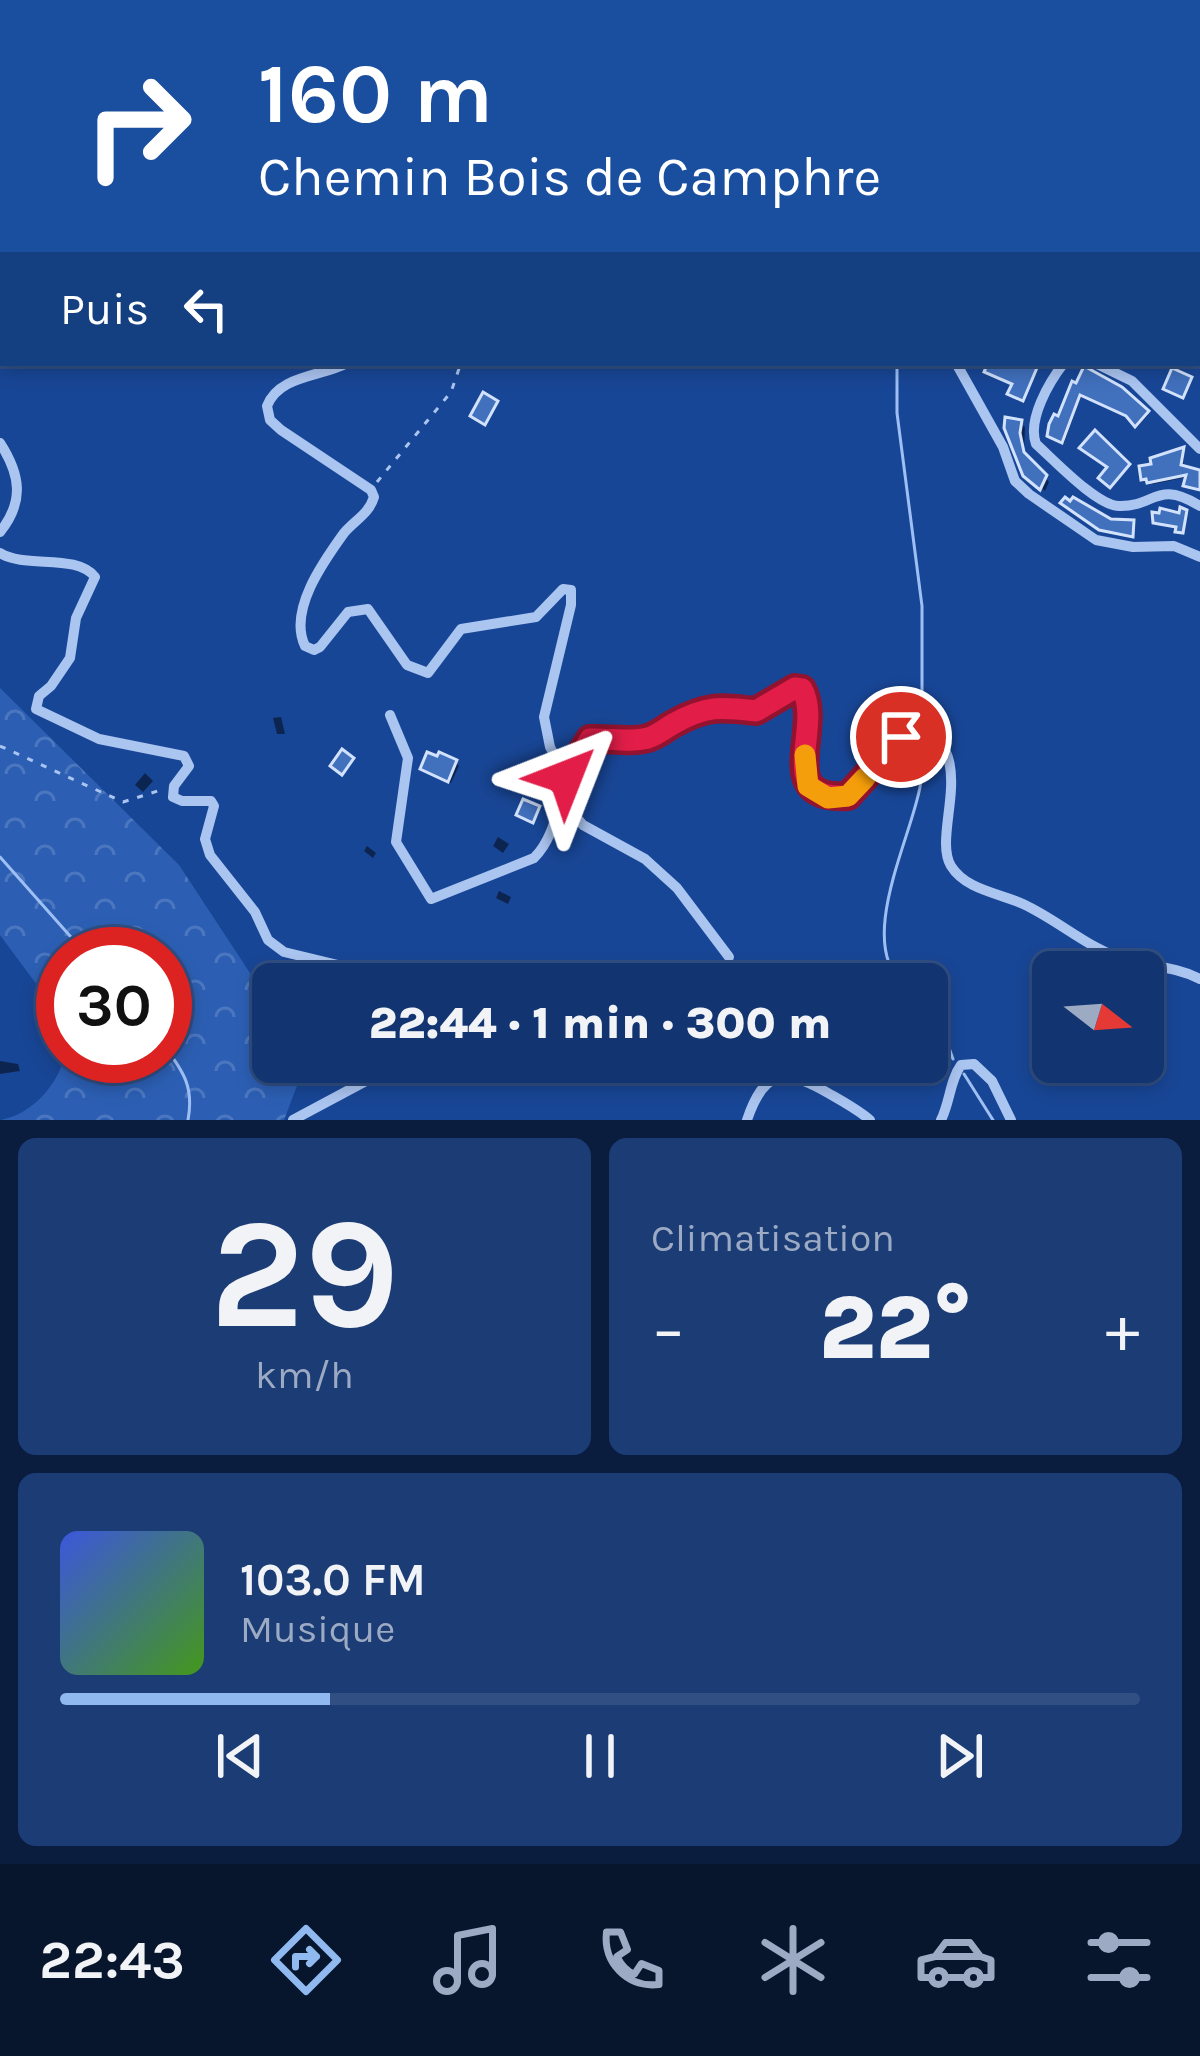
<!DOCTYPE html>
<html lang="fr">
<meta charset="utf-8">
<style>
:root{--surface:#123470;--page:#1b3c75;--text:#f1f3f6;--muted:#9caac3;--line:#314f83;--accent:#90b9f0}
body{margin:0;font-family:Karla,sans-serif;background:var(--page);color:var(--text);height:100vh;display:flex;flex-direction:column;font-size:45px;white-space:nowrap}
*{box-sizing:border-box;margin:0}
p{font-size:39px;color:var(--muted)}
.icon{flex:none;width:66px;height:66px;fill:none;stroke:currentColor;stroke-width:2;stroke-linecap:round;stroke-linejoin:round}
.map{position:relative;height:1120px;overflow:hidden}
.sheet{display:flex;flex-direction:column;gap:18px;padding:18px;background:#0a1d3e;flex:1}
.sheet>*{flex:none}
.top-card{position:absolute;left:0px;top:0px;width:1200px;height:366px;box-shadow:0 6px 18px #0003,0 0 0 3px var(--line);background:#1a4fa0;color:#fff;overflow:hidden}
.needle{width:78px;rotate:107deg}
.fabs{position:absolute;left:1032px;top:951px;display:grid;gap:24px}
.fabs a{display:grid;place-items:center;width:132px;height:132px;border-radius:18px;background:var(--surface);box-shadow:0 6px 18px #0003,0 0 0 3px var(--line);font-size:60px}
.speed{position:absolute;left:36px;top:927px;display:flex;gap:24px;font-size:60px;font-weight:700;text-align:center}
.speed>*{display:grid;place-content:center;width:156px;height:156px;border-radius:50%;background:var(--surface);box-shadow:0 6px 18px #0003,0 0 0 3px var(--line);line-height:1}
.speed .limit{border:18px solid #d22;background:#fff;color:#111}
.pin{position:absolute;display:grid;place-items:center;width:102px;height:102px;color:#fff;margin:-51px;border:6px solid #fff;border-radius:50%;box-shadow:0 3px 12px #0007}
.me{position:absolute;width:132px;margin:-66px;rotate:45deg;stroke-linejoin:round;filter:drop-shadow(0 0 9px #0008)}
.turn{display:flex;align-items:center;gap:42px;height:252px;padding:0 60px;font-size:54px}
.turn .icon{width:156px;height:156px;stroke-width:2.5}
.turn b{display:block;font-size:84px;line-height:102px}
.then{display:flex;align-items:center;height:114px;padding:0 60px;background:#0003;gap:24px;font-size:45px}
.big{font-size:90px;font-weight:800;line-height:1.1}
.sheet .widget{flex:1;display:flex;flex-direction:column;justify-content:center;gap:18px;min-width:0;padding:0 42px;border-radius:18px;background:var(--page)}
.sheet .dial{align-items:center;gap:0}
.dial b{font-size:156px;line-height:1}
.song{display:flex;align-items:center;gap:36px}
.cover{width:144px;height:144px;border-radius:18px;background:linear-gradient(135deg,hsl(230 70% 55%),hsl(100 70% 35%))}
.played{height:12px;border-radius:6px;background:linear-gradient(90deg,var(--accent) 25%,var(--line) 25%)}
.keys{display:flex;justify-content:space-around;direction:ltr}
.heat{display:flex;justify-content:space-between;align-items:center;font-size:66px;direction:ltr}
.sheet .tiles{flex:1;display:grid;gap:18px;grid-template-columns:1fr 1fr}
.widget:last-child{grid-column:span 2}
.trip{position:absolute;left:252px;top:963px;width:696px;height:120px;border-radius:18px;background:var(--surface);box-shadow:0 6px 18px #0003,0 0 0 3px var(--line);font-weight:800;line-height:120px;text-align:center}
.menu{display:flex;height:192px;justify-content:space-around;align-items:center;background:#07152d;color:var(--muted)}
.menu .icon{width:84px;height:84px}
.menu .current{color:var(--accent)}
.menu b{font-size:54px;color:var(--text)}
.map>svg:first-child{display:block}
</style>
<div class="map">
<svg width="1200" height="1120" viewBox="0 0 1200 1120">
<defs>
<pattern id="forest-crowns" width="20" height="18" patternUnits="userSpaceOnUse" patternTransform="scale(3)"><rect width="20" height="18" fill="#2c5fb4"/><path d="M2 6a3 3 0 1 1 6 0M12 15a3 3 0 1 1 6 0" fill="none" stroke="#4c77bf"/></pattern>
</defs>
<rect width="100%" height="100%" fill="#184696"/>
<path fill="url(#forest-crowns)" d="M0 688 179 865 273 1008V1062H306L284 1120H1C32 1114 57 1086 65 1056H165V954H63V1020L0 935Z"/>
<g fill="#0007">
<polygon points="1114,0 1147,0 1114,3"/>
<polygon points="1177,0 1200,0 1200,22 1197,3 1175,3"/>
<polygon points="1197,193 1200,194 1200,240 1197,239"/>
<polygon points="1077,387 1120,389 1148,415 1138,426 1130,417 1082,394 1064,443 1052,437"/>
<polygon points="1020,423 1025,427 1024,451 1049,482 1045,491 1026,474 1007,428"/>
<polygon points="1184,451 1183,469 1200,473 1200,490 1186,485 1188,477 1153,484 1144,478 1154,466 1153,460"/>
<polygon points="281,717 285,734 277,734 273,718"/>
<polygon points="456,763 459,766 451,783 427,772"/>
<polygon points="145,773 153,781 143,792 135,785"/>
<polygon points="498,837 509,844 503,853 493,846"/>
<polygon points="367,846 376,853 373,858 364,851"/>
<polygon points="499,891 511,897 508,904 496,898"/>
<polygon points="0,1061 18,1064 20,1071 0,1074"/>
</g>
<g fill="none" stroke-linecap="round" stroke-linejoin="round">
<g stroke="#9dbff3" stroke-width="3">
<polyline points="897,363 897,413 922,606 922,710"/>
<polyline points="0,857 86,954"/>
<path d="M903 984C856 942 911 838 920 787 923 772 922 756 922 740"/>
<polyline points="927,999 933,1003 953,1059"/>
<path d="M165 1047C184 1072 194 1088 188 1120"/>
<polyline points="964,1074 993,1120"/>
</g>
</g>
<g fill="#4170bd" stroke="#d2e2fc" stroke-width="3">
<polygon points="988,363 1039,363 1023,401 1007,394 1012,384 984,372"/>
<polygon points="1084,366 1122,387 1149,411 1135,427 1126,416 1080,395 1062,443 1047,436 1049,424 1054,414 1058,416 1072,381 1076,383"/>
<polygon points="1172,368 1192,377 1183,398 1163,389"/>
<polygon points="483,392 498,401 485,425 470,416"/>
<polygon points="1005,417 1022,420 1020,433 1024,452 1047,475 1040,490 1023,476 1004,428"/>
<polygon points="1095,430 1130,464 1110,488 1098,478 1107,467 1079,448"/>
<polygon points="1184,447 1181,465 1200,470 1200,490 1183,486 1186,475 1147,483 1146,479 1141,480 1139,466 1151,464 1150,458"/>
<polygon points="1065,497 1070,501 1073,497 1111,519 1134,520 1133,537 1099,530 1060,503"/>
<polygon points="1180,507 1187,510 1183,533 1175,532 1176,527 1153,523 1152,512 1159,513 1160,508 1179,513"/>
<polygon points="342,749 354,758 342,775 330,766"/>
<polygon points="427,752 437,756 439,752 457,760 448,782 420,769"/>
<polygon points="523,799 540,806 533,823 516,815"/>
</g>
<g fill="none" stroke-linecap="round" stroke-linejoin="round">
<g stroke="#abc5f1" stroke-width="3" stroke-dasharray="6 9" stroke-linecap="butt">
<polyline points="377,482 451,392 461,363"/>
<polyline points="0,746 123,802 164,789"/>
</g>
<g stroke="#abc5f1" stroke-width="10">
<polyline points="324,0 325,3"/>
<polyline points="452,0 454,3"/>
<polyline points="814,0 818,3"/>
<polyline points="939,2 942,3"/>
<polyline points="206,3 209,0"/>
<polyline points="396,3 397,0"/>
<polyline points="614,3 615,0"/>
<polyline points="662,3 665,0"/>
<polyline points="1163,3 1165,0"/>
<polyline points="1197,38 1200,34"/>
<polyline points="0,41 3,35"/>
<polyline points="0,59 3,60"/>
<polyline points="1197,100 1200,102"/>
<polyline points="0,136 3,134"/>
<polyline points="0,249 3,248"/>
<path d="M347 363C321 377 279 375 267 406L270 420 281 430 371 490 374 497C369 514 355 520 344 533 323 562 288 611 305 646L314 650 320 647 348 612 368 609 407 665 428 673 461 629 536 617 563 589 571 590V605L544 717 550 747 566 777"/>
<polyline points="956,363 1003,447 1015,481 1029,494 1096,540 1133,547 1174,546 1200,557"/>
<path d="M1064 363C1049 382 1027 420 1036 444 1053 459 1097 506 1119 506 1156 507 1156 479 1200 506"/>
<polyline points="1095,363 1132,381 1200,449"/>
<path d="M0 443C20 474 25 501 0 532"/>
<path d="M0 553C26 569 76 553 95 577L76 618 70 658 51 686 39 696 36 709 99 739 184 756 189 766 174 786 173 797 182 801H211L214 806 205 839 210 855 255 912 268 940 284 952 338 965 362 984"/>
<path d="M390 715 408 758 396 842 431 899 534 858C565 827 557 771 590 739 610 738 629 743 648 738 658 735 664 729 673 724 705 705 722 707 756 711L795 688 802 689C824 727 771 802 848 796L907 728 916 725C982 751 931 833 951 866 966 890 999 893 1023 904 1060 921 1089 950 1129 961 1154 967 1176 967 1200 979"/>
<polyline points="559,797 583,825 645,859 677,888 729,957"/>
<polyline points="293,1120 364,1082 375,1062"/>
<path d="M747 1120C764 1070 784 1067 828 1093 842 1101 857 1109 870 1120"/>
<path d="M941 1120C950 1102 950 1080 961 1065L974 1064 992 1081 1011 1120"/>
</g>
</g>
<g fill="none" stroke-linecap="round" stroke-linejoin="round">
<g stroke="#92132f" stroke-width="30">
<path id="route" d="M566 777 590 739C610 738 629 743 648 738 658 735 664 729 673 724 707 705 721 707 756 711L795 688 802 689C824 728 771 801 848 796L901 737"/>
</g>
<use href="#route" stroke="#e11d48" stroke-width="21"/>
<polyline stroke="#f59e0b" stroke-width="21" points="805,755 808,786 828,798 848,796 865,778"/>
</g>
</svg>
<div class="fabs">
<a><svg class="needle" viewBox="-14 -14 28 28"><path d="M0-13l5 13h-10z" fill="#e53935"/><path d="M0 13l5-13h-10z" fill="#9caac3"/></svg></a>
</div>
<div class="speed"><div class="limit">30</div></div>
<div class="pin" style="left:901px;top:737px;background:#d93025"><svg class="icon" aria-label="arrive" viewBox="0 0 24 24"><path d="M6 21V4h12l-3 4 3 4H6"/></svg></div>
<svg class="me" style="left:566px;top:777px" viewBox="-20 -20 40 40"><path d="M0-17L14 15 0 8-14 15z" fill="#e11d48" stroke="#fff" stroke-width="4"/></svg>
<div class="trip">22:44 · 1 min · 300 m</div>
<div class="top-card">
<div class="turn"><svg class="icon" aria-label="right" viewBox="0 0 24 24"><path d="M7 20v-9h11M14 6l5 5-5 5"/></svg><div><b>160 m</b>Chemin Bois de Camphre</div></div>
<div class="then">Puis<svg class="icon" aria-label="left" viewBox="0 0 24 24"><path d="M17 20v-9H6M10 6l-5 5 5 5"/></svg></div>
</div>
</div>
<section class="sheet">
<div class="tiles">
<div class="widget dial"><b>29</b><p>km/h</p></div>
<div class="widget"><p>Climatisation</p>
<div class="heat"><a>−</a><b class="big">22°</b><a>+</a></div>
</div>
<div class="widget">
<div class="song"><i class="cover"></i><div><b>103.0 FM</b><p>Musique</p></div></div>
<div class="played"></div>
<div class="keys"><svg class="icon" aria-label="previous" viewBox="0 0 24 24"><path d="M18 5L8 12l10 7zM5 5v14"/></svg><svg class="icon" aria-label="pause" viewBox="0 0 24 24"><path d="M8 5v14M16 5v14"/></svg><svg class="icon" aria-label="next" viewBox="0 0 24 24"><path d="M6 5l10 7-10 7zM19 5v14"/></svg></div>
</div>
</div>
</section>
<nav class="menu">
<b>22:43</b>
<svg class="icon current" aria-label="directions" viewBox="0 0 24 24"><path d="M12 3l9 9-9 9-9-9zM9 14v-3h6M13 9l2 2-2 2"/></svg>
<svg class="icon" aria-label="music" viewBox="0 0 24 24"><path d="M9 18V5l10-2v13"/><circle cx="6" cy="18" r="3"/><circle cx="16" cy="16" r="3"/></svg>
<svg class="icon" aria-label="phone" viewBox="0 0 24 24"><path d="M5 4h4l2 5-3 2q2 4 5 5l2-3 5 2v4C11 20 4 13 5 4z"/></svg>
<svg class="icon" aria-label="climate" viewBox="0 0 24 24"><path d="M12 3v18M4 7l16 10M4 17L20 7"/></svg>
<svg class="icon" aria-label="car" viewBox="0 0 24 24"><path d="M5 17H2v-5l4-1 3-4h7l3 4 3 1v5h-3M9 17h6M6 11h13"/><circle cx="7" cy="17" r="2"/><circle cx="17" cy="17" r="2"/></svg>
<svg class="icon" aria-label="filters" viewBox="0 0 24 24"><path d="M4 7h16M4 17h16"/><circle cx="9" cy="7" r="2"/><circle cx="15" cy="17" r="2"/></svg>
</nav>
